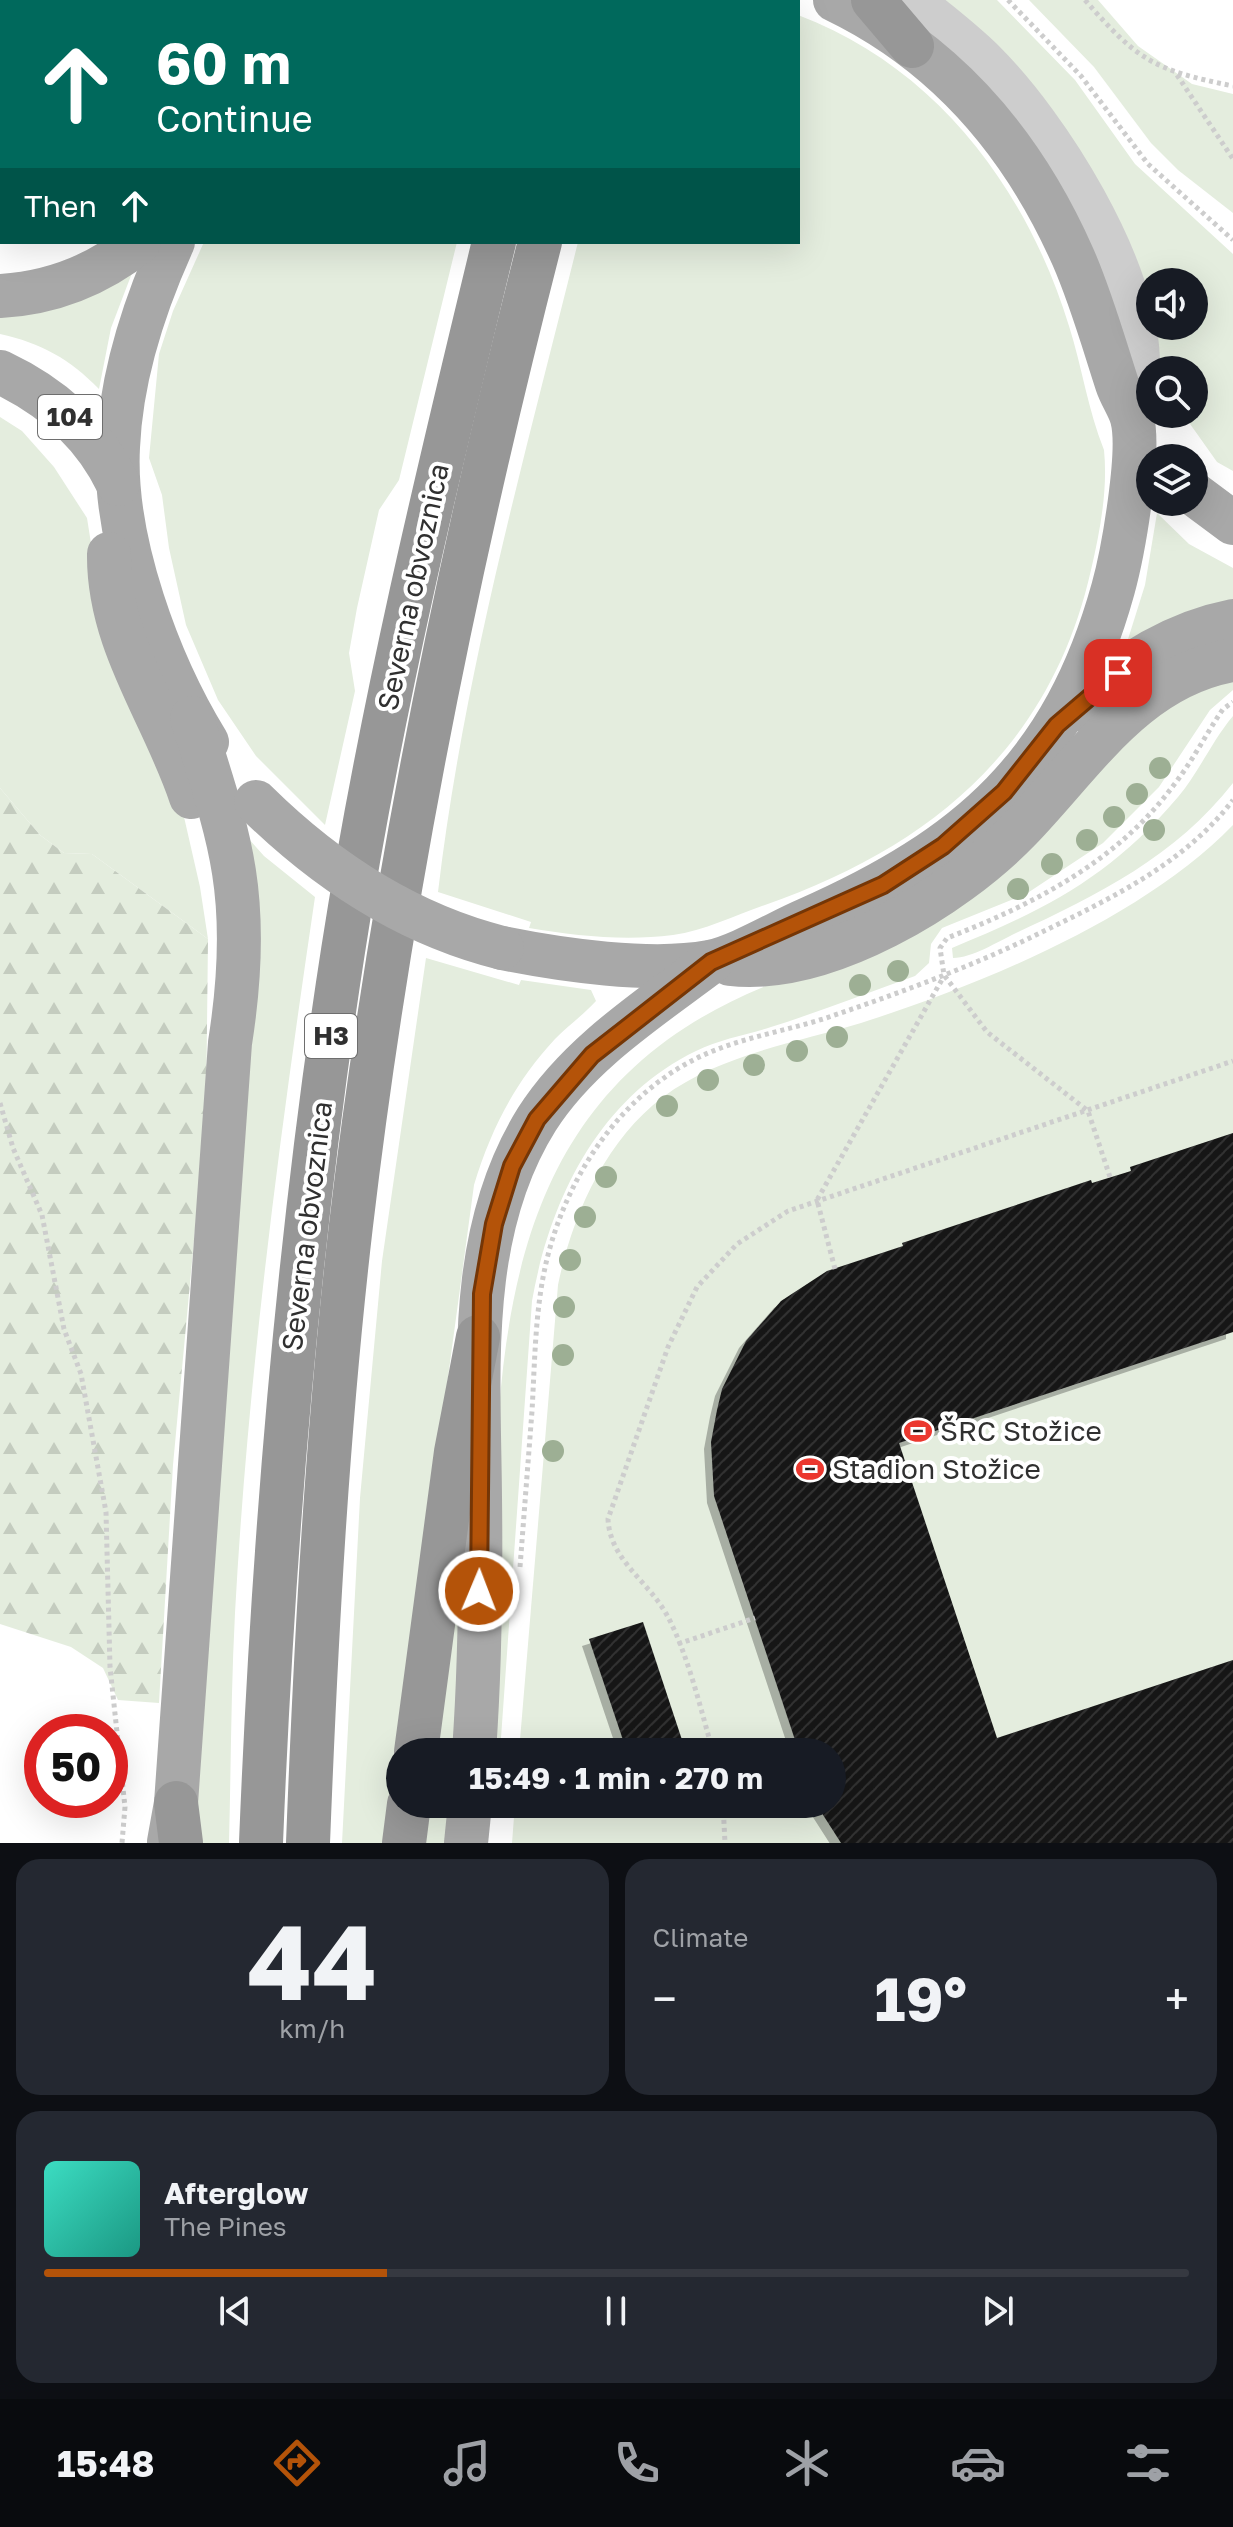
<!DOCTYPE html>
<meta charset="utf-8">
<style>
:root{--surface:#171b24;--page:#242831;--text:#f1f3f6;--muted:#9ea1a6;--line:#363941;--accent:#b45309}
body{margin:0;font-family:"Golos Text",sans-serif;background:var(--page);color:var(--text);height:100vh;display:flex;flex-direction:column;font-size:30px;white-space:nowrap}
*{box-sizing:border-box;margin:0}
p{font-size:26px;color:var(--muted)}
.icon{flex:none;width:44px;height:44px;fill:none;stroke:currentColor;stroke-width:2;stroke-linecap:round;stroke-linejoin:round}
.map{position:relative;height:1843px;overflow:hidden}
.panel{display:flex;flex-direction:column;gap:16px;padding:16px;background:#0d0f14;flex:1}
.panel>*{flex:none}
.hud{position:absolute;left:0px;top:0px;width:800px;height:244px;box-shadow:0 8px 32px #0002;background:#00695c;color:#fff;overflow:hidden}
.controls{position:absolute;left:1136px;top:268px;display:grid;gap:16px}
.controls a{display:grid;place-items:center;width:72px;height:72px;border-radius:50%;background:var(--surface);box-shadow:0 8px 32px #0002;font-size:40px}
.speed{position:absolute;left:24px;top:1714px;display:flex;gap:16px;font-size:40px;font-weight:700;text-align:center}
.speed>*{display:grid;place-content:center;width:104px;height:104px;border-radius:50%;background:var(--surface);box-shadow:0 8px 32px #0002;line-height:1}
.speed .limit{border:12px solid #d22;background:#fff;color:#111}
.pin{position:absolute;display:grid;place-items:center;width:68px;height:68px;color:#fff;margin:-34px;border-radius:16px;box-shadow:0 4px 12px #0006}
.me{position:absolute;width:88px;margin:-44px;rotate:1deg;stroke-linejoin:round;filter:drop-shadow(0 0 6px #0008)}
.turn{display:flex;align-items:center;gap:28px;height:168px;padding:0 24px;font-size:36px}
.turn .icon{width:104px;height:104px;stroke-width:2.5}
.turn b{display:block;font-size:56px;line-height:68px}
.then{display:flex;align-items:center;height:76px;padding:0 24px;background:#0003;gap:16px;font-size:30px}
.big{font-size:60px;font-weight:700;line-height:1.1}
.panel .tile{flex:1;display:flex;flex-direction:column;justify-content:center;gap:12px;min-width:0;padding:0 28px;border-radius:24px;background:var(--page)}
.panel .dial{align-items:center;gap:0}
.dial b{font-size:104px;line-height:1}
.song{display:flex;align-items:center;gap:24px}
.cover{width:96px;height:96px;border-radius:12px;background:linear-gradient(135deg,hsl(170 70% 55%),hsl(170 70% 35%))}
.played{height:8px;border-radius:4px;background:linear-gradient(90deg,var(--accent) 30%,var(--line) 30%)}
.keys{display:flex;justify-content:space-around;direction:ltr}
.heat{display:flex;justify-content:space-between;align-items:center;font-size:44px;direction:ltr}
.panel .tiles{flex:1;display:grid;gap:16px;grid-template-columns:1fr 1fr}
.tile:last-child{grid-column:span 2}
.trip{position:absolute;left:386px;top:1738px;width:460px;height:80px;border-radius:40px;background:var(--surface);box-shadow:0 8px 32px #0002;font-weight:700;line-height:80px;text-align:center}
.menu{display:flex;height:128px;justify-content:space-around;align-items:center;background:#090b0e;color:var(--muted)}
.menu .icon{width:56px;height:56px}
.menu .selected{color:var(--accent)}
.menu b{font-size:36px;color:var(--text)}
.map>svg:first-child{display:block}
</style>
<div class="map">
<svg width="1233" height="1843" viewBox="0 0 1233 1843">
<defs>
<pattern id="forest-firs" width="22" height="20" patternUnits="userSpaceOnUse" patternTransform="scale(2)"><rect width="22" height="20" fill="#e4edde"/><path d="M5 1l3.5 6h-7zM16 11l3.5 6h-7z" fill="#c4ccbf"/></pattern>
<pattern id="building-hatch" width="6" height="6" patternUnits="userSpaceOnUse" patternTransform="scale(2)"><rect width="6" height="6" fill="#171717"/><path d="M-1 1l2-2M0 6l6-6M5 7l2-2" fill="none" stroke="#303030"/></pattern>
<filter id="shadow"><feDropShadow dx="-7" dy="7" stdDeviation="0" flood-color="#0004"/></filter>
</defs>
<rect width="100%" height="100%" fill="#fff"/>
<g fill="#e4edde" fill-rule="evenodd">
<path d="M934 0H997L1075 80 1135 164 1233 254V471L1217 462 1183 414H1194V370H1160L1121 252ZM1150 282H1194V326H1150Z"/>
<polygon points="1029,0 1098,0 1138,46 1192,84 1233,94 1233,213 1178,170 1151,143 1094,67"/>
<path d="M798 15C936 67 1027 189 1069 326 1082 367 1088 410 1104 450 1108 490 1100 531 1091 570 1051 747 931 847 765 905 736 915 704 931 673 935 625 941 576 936 529 928L531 922 438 892C464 672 525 456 578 242H798Z"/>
<polygon points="204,242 457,242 399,480 379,510 357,608 349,653 355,691 325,825 256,756 218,700 186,625 169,548 162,495 149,458 159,354 173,311"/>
<path d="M132 273 111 328 99 389C70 359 41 343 0 334V308Z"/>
<polygon points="0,417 22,431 54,467 87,518 98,588 179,795 200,887 208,939 92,854 64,853 40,835 0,788"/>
<polygon points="1157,513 1189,544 1233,568 1233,608 1124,652 1145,585"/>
<path d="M1233 677V690L1210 710 1159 787 1103 843 1026 894 942 928 931 944 929 963 915 976C867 993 819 1012 771 1027 746 1035 720 1039 696 1051 599 1098 550 1199 532 1301L500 1752H489C491 1675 492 1598 494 1521 499 1265 535 1058 810 970L1166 707Z"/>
<path d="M1233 716V783C1176 856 1098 895 1016 933 997 942 972 958 953 958L952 948C1047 909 1110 877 1178 797 1199 772 1212 741 1233 716Z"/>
<path d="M1233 825V1843H512L515 1804H832V1752H519L558 1285C572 1216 605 1141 663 1097 719 1055 795 1043 861 1023 983 984 1143 918 1233 825Z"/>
<path d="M248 838 264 856 315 897C280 1134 248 1373 235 1613 231 1689 231 1766 229 1843H194Z"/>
<path d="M426 958 519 985 521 980 591 990 596 1001C583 1015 568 1026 555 1039 515 1082 491 1129 474 1185L385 1843H342L360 1498 382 1261Z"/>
<polygon points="460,1570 457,1752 435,1752"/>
<polygon points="428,1804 452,1804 447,1843 423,1843"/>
</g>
<polygon fill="url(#forest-firs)" points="0,788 40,835 64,853 92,854 208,939 206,1112 173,1465 159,1703 118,1700 103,1668 71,1647 0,1624"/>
<g fill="url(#building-hatch)" filter="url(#shadow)">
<polygon points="1233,1133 1233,1332 899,1443 997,1738 1233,1660 1233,1843 841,1843 816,1804 832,1804 832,1752 799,1752 714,1496 711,1442 717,1410 722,1389 746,1341 781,1301 827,1271 903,1246 902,1243 1091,1180 1092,1183 1131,1171 1130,1167"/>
<polygon points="643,1622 686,1752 627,1752 589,1639"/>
</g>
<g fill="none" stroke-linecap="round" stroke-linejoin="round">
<g stroke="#cdcdcd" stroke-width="5" stroke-dasharray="4 4" stroke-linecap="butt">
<polyline points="1008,0 1081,76 1148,164 1233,240"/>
<path d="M1085 0C1138 61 1154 70 1233 86"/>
<polyline points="1177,75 1233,159"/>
<polyline points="0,1103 13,1148 42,1215 64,1329 81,1374 106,1512 110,1667 125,1807 122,1843"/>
<path d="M1110 1177 1088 1111 987 1032 944 975 940 948 947 938C1032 905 1117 862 1173 786 1192 762 1206 734 1223 709L1233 702"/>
<polyline points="835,1269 817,1200 944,976"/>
<path d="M520 1567C524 1515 528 1463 532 1411 535 1359 535 1305 548 1255 571 1166 630 1082 718 1049 752 1036 788 1030 823 1019 897 994 971 967 1042 932 1112 898 1185 863 1233 800"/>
<polyline points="678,1644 755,1618"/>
<path d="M713 1752C701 1710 688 1655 668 1617 649 1581 610 1561 608 1519L668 1347 697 1287 737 1244 788 1211 1233 1061"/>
<polyline points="723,1804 725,1843"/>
</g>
<g stroke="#cdcdcd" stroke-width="38">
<path d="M916 0C939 20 964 38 986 60 1052 126 1138 264 1141 360 1141 381 1137 400 1133 421"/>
<polyline points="46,2 55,0"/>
<polyline points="0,11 2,11"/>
</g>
<g stroke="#a8a8a8" stroke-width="44">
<polyline points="372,2 373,0"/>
<polyline points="407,2 411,0"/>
<path d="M173 242C144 306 121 377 118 447 113 541 159 664 207 742"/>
<path d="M0 296C52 293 98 275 139 242"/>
<path d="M0 372C51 396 94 433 118 484"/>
<polyline points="1194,494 1233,523"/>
<path d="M109 554C108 644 164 715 191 797"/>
<path d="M1073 710C1118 668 1172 633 1233 621"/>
<path d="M502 948C561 960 651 973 710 962 739 956 778 932 806 920 969 848 1064 765 1113 589 1123 553 1141 452 1132 418 1129 407 1121 396 1117 384 1103 341 1091 298 1073 257 1023 144 947 54 835 0"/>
<path d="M730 964C826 975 954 897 1019 830 1084 763 1135 677 1233 660"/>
<path d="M474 1752C480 1668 481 1582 480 1497 479 1371 466 1232 537 1119 579 1053 650 1008 711 962"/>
<path d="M169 1842 176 1803 230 1043C239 986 243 929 234 872 226 820 207 768 192 718"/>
<polyline points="466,1843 470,1804"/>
</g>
<g stroke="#979797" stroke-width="44">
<polyline points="873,0 912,46"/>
<polyline points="554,2 555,0"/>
<polyline points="602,2 603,0"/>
<polyline points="416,1752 456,1452 478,1337"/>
<polyline points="176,1803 181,1843"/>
<path d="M261 1843C273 1544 297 1247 343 951 380 712 437 477 494 242"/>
<path d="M308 1843C316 1637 327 1431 351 1225 390 894 457 565 540 242"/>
<polyline points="404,1843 409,1804"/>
</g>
<path stroke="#a8a8a8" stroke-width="44" d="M256 802C326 871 406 924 502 948"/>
</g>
<g fill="#9daf94">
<circle cx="1160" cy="768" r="11"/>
<circle cx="1137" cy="794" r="11"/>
<circle cx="1114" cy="817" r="11"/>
<circle cx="1154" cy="830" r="11"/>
<circle cx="1087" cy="840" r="11"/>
<circle cx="1052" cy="864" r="11"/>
<circle cx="1018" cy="889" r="11"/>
<circle cx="898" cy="971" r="11"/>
<circle cx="860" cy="985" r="11"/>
<circle cx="837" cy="1037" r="11"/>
<circle cx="797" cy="1051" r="11"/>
<circle cx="754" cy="1065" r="11"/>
<circle cx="708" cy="1080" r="11"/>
<circle cx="667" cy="1106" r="11"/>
<circle cx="606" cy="1177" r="11"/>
<circle cx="585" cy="1217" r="11"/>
<circle cx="570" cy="1260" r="11"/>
<circle cx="564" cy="1307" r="11"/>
<circle cx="563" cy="1355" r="11"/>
<circle cx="553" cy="1451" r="11"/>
</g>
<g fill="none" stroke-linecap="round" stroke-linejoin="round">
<g stroke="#753606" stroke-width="20">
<polyline id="route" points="479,1591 482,1294 494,1224 512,1166 537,1119 592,1055 711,962 883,885 943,846 1004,792 1057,725 1118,673"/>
</g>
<use href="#route" stroke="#b45309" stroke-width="14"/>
</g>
<defs>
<g id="stadium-bare" transform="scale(2.16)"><path d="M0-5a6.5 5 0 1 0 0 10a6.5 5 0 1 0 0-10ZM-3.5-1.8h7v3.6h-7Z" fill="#eb382f" stroke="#fff" stroke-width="2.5" paint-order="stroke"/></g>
</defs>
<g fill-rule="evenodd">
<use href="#stadium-bare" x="918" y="1431"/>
<use href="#stadium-bare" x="810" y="1469"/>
</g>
<g text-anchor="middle" stroke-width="8" stroke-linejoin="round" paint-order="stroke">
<g fill="#fff" stroke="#6e6e6e" stroke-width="2">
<rect x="38" y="395" width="64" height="44" rx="6"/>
<rect x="305" y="1014" width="52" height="44" rx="6"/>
</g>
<g font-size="26" font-weight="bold" fill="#303030">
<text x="70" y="426">104</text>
<text x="331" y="1045">H3</text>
</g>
<g font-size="28" fill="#303030" stroke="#fff">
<text transform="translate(413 587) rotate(-78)" y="10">Severna obvoznica</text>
<text transform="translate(307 1226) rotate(-83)" y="10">Severna obvoznica</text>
</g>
<g font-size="28" fill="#303030" stroke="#fff" text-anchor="start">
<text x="940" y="1441">ŠRC Stožice</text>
<text x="832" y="1479">Stadion Stožice</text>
</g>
</g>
</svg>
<div class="controls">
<a><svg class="icon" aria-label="sound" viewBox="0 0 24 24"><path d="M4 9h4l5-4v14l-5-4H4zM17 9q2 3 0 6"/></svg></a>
<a><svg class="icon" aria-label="search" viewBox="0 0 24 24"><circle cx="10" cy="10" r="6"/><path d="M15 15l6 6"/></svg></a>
<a><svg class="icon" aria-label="layers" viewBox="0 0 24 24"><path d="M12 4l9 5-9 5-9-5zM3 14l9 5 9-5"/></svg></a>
</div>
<div class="speed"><div class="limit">50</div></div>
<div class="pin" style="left:1118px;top:673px;background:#d93025"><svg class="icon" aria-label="arrive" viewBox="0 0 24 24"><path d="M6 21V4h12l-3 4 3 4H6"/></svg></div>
<svg class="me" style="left:479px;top:1591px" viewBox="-20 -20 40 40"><circle r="17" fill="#b45309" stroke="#fff" stroke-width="3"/><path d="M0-11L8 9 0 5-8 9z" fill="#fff"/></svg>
<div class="trip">15:49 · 1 min · 270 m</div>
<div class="hud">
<div class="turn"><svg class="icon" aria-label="ahead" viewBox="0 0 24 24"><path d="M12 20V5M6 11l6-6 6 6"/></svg><div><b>60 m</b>Continue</div></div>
<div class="then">Then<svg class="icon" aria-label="ahead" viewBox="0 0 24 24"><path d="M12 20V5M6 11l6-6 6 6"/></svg></div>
</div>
</div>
<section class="panel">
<div class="tiles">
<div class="tile dial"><b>44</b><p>km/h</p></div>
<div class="tile"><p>Climate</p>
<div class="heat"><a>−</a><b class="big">19°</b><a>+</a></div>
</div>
<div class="tile">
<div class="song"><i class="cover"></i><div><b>Afterglow</b><p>The Pines</p></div></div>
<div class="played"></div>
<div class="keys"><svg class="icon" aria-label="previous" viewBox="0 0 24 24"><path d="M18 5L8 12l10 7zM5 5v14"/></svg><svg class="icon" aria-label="pause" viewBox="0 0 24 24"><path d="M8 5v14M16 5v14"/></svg><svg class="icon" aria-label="next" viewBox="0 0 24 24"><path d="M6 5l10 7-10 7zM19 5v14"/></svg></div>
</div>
</div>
</section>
<nav class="menu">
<b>15:48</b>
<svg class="icon selected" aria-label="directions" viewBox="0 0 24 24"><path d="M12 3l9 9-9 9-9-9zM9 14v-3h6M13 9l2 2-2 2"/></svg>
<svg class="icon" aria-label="music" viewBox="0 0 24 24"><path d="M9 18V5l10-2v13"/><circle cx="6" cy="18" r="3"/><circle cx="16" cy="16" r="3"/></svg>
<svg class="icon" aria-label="phone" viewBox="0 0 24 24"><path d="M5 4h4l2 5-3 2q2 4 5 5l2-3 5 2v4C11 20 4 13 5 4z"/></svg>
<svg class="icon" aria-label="climate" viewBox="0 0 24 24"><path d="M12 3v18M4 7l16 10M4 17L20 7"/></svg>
<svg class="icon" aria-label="car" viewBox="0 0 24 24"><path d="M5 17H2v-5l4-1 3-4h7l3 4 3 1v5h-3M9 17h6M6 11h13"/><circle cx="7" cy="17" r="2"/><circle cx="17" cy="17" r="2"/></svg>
<svg class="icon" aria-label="filters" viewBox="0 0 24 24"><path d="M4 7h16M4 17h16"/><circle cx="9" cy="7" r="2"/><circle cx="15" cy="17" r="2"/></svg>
</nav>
